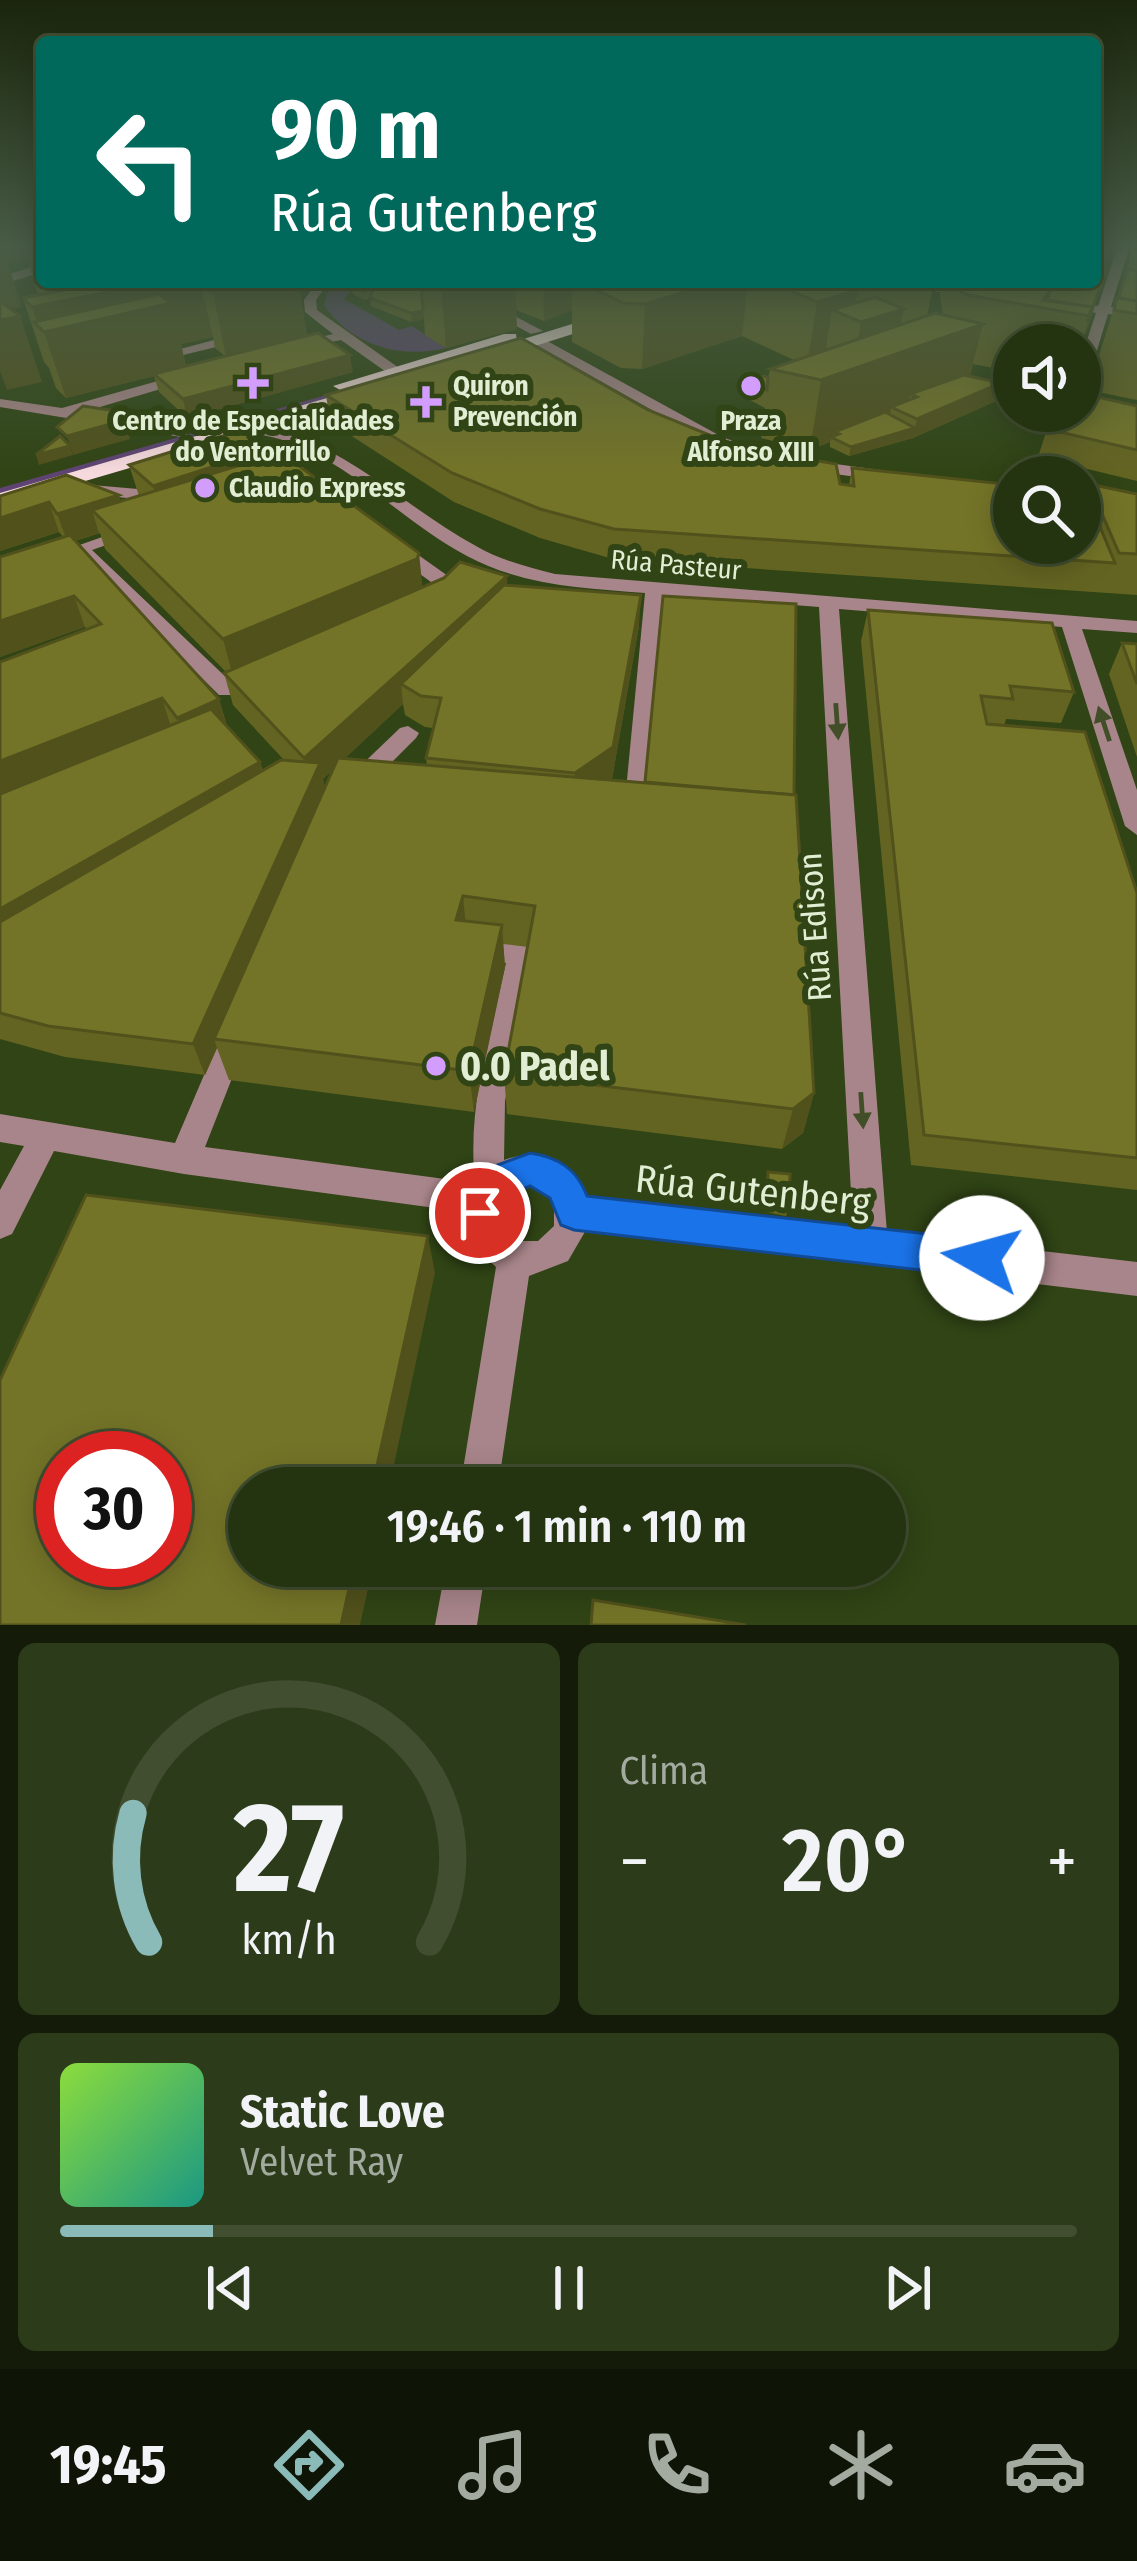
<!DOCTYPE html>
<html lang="es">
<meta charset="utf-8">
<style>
:root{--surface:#243310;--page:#2c3b19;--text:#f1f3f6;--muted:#a3aa9f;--line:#414e30;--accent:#8bbbb9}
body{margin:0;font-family:"Fira Sans Condensed",sans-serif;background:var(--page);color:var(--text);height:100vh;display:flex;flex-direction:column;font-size:45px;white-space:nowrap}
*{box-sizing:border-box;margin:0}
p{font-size:39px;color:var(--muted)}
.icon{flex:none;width:66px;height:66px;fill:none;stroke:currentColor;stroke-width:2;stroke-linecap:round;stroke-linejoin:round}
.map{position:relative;height:1625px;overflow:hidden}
.side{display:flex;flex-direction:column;gap:18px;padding:18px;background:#141c09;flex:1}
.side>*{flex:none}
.guide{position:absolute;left:36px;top:36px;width:1065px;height:252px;border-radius:12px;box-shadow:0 6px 30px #0003,0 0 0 3px var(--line);background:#00695c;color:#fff;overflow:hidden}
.buttons{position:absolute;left:993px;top:324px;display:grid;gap:24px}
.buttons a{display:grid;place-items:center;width:108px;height:108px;border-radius:50%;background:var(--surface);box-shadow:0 6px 30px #0003,0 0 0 3px var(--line);font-size:60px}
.speed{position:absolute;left:36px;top:1431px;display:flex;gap:24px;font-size:60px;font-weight:700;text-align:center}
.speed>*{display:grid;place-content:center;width:156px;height:156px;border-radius:50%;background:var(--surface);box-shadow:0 6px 30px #0003,0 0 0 3px var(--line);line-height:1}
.speed .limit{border:18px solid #d22;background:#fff;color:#111}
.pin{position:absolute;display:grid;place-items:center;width:102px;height:102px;color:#fff;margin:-51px;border:6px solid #fff;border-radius:50%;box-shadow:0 3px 12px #0007}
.me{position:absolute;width:132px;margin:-66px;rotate:277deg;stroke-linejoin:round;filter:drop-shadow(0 0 9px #0008)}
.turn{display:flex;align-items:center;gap:42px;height:252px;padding:0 36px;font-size:54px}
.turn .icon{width:156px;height:156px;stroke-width:2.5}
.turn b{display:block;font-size:84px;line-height:102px}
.big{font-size:90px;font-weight:600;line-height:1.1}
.side .card{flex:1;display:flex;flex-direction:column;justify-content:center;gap:18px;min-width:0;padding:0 42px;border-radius:18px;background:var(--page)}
.side .dial{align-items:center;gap:0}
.dial svg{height:312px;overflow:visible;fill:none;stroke:var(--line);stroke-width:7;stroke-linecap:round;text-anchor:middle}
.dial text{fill:var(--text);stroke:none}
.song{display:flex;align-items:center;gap:36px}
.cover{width:144px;height:144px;border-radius:18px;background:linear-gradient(135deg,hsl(90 70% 55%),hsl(170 70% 35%))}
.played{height:12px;border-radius:6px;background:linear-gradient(90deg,var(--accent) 15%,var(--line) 15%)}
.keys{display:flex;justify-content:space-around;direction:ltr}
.heat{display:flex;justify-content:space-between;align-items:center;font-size:66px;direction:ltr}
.side .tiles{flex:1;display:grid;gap:18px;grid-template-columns:1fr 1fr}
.card:last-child{grid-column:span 2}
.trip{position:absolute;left:228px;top:1467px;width:678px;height:120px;border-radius:60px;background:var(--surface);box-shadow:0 6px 30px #0003,0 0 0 3px var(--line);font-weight:600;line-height:120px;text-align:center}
.menu{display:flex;height:192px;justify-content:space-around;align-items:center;background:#0e1406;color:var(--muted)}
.menu .icon{width:84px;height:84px}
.menu .selected{color:var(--accent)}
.menu b{font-size:54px;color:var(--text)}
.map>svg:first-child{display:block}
</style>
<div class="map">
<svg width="1137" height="1625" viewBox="0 0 1137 1625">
<rect width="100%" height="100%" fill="#304415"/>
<g fill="#5e4373">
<path d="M340 282H358L344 299 399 330 412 326 446 348C401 359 352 346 324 305L327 293Z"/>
<polygon points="372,382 381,383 0,495 0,488"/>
</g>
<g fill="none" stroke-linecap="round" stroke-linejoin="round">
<g fill="#a8858a" fill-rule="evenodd">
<polygon points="1118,245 1130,245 1111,307 1137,310 1137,318 1108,314 1087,383 1080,387 1080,361 1096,313 1055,305 1061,301 1098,306"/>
<polygon points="42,264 42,272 0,285 0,277"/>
<polygon points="317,282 329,282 316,300 317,310 399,368 399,374 389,374 341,340 296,349 296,343 333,334 305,312 304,300"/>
<polygon points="435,282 450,282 543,331 531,334"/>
<polygon points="886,282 917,282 979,294 973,298"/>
<polygon points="244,332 249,333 249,339 150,363 143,359"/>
<polygon points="538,336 724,438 791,458 880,470 888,475 880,480 789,468 712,444 533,343 531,340"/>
<polygon points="186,373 193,377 191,380 83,412 187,429 187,435 181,437 0,407 0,399 62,408"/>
<path d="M250 423C345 441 396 502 476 546 500 560 528 567 555 574L1137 621V633L1082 629 1137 790V835L1125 826 1062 627 839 609 887 1233 1137 1262V1296L586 1230 568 1261 529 1276 498 1488H460L496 1267 475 1247 465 1212 184 1174 54 1151 12 1234 0 1239V1190L24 1146 0 1142V1114L175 1143 225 1026 235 1023 245 1026 249 1035 205 1147 475 1183C467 1107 489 1037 506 963L465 957 461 950 465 943C484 936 513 940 532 946L536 954 505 1101 504 1160C541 1146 571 1164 586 1199L853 1229 819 607 664 595 648 811 636 819 628 817 624 811 645 593C584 588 523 586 467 556 410 526 365 477 306 449 286 439 266 436 245 431L242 428ZM517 1185H537L554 1201V1226L538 1241H515L500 1226V1201Z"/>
<path d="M281 474 311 479 448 576 447 601 235 695H219L71 548ZM282 484 300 487 431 582 428 598 230 681 92 550Z"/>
<polygon points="80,484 138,489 146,494 138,499 74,493 72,489"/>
<polygon points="408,726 419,733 416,738 367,787 351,787 347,781 351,775 400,728"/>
<polygon points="446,1566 486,1566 477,1625 435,1625"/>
</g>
<g fill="#f6d9dd" fill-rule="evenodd">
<polygon points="611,312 619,317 617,320 497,358 485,358 485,351 342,391 333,386 504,334 516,334 517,341"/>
<polygon points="961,376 1014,387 1014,399 955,385 952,381"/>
<polygon points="365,387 374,393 372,397 0,506 0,493"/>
</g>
</g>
<g fill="#646422" fill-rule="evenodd">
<path d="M23 245H42V282H94V284L298 282 307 336 353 372 187 418 159 392 154 376 66 398 56 388 49 368 44 362 23 298 38 295ZM213 337 215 348 225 356 186 366 181 344Z"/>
<polygon points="1095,245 1113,245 1080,349 1080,345 1014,345 1014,372 973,364 970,376 996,401 913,438 849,456 830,447 830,442 810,450 761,438 765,408 748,399 750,381 768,378 770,369 794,360 742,336 642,369 621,368 572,342 572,310 544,321 516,310 517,329 446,348 425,335 424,319 411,322 371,306 370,298 365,300 353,294 352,286 393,284 421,284 420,282 934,282 927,316 943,315 940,295 942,282 1095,282"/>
<polygon points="1134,245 1137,245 1137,400 1088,390"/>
<polygon points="326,395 648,410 733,456 840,484 849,485 852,468 1086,493 1089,484 1137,494 1137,595 613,559 540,538 454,502 330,422"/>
<polygon points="1137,406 1137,481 1038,457 1047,429"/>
<path d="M270 448 272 456 423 588 507 585 639 626 612 779 794 795 814 1093 803 1133 782 1149 507 1114 504 1074 528 947 503 944 505 967 474 1112 229 1080 217 1048 205 1075 65 1057 0 1039V662L87 629 85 627 0 657V557L63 537 59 532 0 551V496L121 501 139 496 129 465ZM100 533 105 549 226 672 224 673 233 705 284 760 263 771 260 762 227 726 219 699 75 541ZM403 704 405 715 425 727 433 728 426 758 427 765 345 758ZM333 770 325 788 323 779Z"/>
<polygon points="868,610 1074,692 1061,723 1006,719 1004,726 1137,893 1137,1190 911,1165 861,641"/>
<polygon points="1122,643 1137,644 1137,757 1109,674"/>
<polygon points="768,1172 789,1207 786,1216 766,1212 766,1182"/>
</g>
<g fill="#51511c">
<polygon points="0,245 18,245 23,260 8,264 22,307 3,311 20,316 42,382 7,390 0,371"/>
<polygon points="1113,245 1092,315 1080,349 1094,303 1095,282 1101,259"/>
<polygon points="50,282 94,282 97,294 135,282 298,282 307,337 226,357 213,293 201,285 213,337 181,344 186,368 66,398 44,332 38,326 32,307 56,302"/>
<polygon points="451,282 515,282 517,329 446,348 441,285"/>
<polygon points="543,282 572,282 572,310 544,321"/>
<polygon points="718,282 748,282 742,336 642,369 645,304"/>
<polygon points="858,290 853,319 832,310 824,361 807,367 817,302"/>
<polygon points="904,309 894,354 983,324 966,390 917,397 910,394 906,413 891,407 889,420 839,434 834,432 830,442 810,450 821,380 853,369 861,322"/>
<polygon points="423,311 424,319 411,322 411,313"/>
<polygon points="350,355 353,372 187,418 183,399"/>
<polygon points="1001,383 996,401 913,438 849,456 851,447 915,428 917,419"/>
<polygon points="125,420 130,439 73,455 67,436"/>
<polygon points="70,446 73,455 39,465 36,455"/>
<polygon points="270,448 276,476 161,515 153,486"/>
<polygon points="119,495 128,524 92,510 99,533 68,543 57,514"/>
<polygon points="49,502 59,532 0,551 0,518"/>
<polygon points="419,553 423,592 234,680 223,639"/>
<polygon points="507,576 508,607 401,684 403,704 323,779 326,795 214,1039 217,1048 205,1075 193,1044 310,785 304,758"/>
<polygon points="641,595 639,626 612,779 575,805 575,773"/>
<polygon points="74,596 85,627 0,657 0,621"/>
<polygon points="162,698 172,730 0,809 0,761"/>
<polygon points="219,699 228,731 187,750 177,718"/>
<polygon points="260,762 268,794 0,952 0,909"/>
<polygon points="463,896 467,939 456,920"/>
<polygon points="502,925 505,967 474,1112 469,1071"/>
<polygon points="814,1093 803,1133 782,1149 793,1109"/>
<polygon points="428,1236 435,1273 389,1488 372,1488"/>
<polygon points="354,1566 373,1566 360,1625 341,1625"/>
</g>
<g fill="#747428" stroke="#51511c" stroke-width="3" fill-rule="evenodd">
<polygon points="1095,245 1113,245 1109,258 1095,259"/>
<polygon points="42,255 42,271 26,258"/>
<polygon points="1095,266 1107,269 1087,323 1092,307 1047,300 1050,290 1034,288 1038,282 1095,282"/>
<polygon points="1127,269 1137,271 1137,301 1119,298"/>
<polygon points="105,282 159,282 32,307 23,298"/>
<polygon points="214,282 262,282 213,293 201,285"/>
<polygon points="361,282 421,284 423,311 411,313 370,298 373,288 364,292 352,286"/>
<polygon points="580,282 718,282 645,304 623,303"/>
<polygon points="770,282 839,282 858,290 817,302"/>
<polygon points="960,282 981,282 1050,290 1043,300 1092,307 1089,316 968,295 961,292"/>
<polygon points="981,282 1020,282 1027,283 1026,287"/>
<polygon points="159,294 171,303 44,332 34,322"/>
<polygon points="875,297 904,309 861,322 832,310"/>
<polygon points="1117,298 1137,301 1137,314 1114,310"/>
<polygon points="0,301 20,316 0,320"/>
<polygon points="935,313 983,324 821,380 770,369"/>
<polygon points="318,333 350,355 183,399 154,374"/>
<polygon points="521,338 648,410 734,445 723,454 744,458 751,449 836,464 840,484 854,486 852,468 1014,485 1014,543 1080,543 1080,493 1086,493 1115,563 614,529 540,509 452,473 326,395"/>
<polygon points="964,375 1001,383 917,419 891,407 917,397 910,394"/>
<polygon points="765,376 768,378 767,390 750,381"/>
<polygon points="1080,393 1137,406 1137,450 1047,429 1059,411 1080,411"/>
<polygon points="83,406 116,411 125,420 67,436 57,427"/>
<polygon points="885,412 915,428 851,447 831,437 839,434 834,432"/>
<polygon points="245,429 270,448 153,486 129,465"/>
<polygon points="60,436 70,446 36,455"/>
<polygon points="281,453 419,553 417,559 223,639 92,510"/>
<polygon points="66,475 119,495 57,514 49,502 0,518 0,496"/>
<polygon points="1089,484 1137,494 1137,554 1119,553"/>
<polygon points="70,535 219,699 177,718 162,698 0,761 0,662 101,624 74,596 0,621 0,557"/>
<polygon points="460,562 507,576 304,758 224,673 444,578"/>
<polygon points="504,585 641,595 613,747 575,773 426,758 441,698 421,696 401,684"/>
<polygon points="663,596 796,604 794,795 645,782"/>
<polygon points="868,610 1052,623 1074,692 1010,686 1013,699 981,696 987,724 1085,732 1137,893 1137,1158 924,1135"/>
<polygon points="1122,643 1137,644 1137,684"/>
<polygon points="211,709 260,762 0,909 0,794"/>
<polygon points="338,758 796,795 814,1093 793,1109 504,1074 535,906 463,896 456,920 502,925 469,1071 214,1039"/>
<polygon points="281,760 320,763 193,1044 48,1026 0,1013 0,922"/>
<polygon points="768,1172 790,1174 789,1207 768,1202"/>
<path d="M86 1195 428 1236 372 1488H249V1566H354L341 1625H0V1380ZM63 1458H165V1560H63Z"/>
<polygon points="593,1600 746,1625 591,1625"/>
</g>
<defs><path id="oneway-solid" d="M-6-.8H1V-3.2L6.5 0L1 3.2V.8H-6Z" transform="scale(3)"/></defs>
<g fill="#424e27">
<use href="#oneway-solid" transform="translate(837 721) rotate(86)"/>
<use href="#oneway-solid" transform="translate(1104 724) rotate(-108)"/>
<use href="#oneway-solid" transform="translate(862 1110) rotate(86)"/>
</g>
<linearGradient id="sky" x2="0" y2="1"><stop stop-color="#1a250c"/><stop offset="0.52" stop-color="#485c46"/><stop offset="1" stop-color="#485c46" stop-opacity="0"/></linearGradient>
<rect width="1137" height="473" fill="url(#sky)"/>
<path fill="#1a73e8" stroke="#114b97" stroke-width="3" d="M530 1153C558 1157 577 1169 587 1196L982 1240 996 1245 1002 1258 996 1272 982 1277 574 1230 561 1225 550 1198 530 1186 505 1196 493 1225 480 1231 466 1225 461 1213 479 1172Z"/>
<g fill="#d29dfd" stroke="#304415" stroke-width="4.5">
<path d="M247 365h12v12h12v12h-12v12h-12v-12h-12v-12h12z"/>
<circle cx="751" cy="386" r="12"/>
<path d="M420 384h12v12h12v12h-12v12h-12v-12h-12v-12h12z"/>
<circle cx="205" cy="488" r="12"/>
<circle cx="436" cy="1066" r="12"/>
</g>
<g text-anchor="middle" stroke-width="12" stroke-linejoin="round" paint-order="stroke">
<g font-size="27" font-weight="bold" fill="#e1eed3" stroke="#304415" text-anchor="start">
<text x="453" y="395">Quiron<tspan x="453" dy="31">Prevención</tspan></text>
<text x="253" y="430" text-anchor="middle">Centro de Especialidades<tspan x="253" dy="31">do Ventorrillo</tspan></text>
<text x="751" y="430" text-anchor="middle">Praza<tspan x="751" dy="31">Alfonso XIII</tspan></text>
<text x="229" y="497">Claudio Express</text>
</g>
<g font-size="27" fill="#e1eed3" stroke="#304415">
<text transform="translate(676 565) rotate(5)" y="9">Rúa Pasteur</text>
</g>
<g font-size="33" fill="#e1eed3" stroke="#304415">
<text transform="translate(814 927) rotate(-94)" y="12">Rúa Edison</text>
</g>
<g font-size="39" font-weight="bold" fill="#e1eed3" stroke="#304415" text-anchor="start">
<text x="460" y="1080">0.0 Padel</text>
</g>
<g font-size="39" fill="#e1eed3" stroke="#304415">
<text transform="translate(753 1190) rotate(6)" y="14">Rúa Gutenberg</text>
</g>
</g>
</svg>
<div class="buttons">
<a><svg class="icon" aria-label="sound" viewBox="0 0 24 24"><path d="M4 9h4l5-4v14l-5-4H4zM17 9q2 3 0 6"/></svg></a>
<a><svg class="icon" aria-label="search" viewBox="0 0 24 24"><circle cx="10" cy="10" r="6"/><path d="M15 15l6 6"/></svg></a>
</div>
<div class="speed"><div class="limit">30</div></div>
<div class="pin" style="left:480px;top:1213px;background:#d93025"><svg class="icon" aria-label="arrive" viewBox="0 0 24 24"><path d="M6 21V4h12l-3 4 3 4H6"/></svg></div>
<svg class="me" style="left:982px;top:1258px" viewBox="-20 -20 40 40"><circle r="19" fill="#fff"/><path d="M0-13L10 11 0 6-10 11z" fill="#1a73e8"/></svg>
<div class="trip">19:46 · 1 min · 110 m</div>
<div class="guide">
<div class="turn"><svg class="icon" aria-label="left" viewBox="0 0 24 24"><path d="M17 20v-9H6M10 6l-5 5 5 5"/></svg><div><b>90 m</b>Rúa Gutenberg</div></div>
</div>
</div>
<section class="side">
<div class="tiles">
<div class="card dial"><svg viewBox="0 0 100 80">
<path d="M14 69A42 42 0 1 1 86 69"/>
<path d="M14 69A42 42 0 0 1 10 36" stroke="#8bbbb9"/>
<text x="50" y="56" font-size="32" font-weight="700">27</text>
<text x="50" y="72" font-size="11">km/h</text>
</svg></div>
<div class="card"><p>Clima</p>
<div class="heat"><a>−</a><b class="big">20°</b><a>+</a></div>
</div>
<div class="card">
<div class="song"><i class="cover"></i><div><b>Static Love</b><p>Velvet Ray</p></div></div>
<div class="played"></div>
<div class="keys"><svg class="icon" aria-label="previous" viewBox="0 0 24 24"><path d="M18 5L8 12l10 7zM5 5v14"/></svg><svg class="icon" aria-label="pause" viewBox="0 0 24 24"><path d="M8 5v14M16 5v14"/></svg><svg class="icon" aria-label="next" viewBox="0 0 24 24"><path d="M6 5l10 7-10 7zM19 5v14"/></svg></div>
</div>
</div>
</section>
<nav class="menu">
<b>19:45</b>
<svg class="icon selected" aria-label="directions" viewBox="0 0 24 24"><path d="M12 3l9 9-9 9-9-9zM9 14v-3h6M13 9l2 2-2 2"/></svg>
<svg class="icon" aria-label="music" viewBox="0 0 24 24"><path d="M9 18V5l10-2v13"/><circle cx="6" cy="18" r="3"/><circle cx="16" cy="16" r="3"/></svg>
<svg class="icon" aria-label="phone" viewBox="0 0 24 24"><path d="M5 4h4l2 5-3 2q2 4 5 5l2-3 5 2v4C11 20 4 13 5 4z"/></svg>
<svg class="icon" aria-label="climate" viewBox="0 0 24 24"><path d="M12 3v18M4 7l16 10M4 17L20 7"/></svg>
<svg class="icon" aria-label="car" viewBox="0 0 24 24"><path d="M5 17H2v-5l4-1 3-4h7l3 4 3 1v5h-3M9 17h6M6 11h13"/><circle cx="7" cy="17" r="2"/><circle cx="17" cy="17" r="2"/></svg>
</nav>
